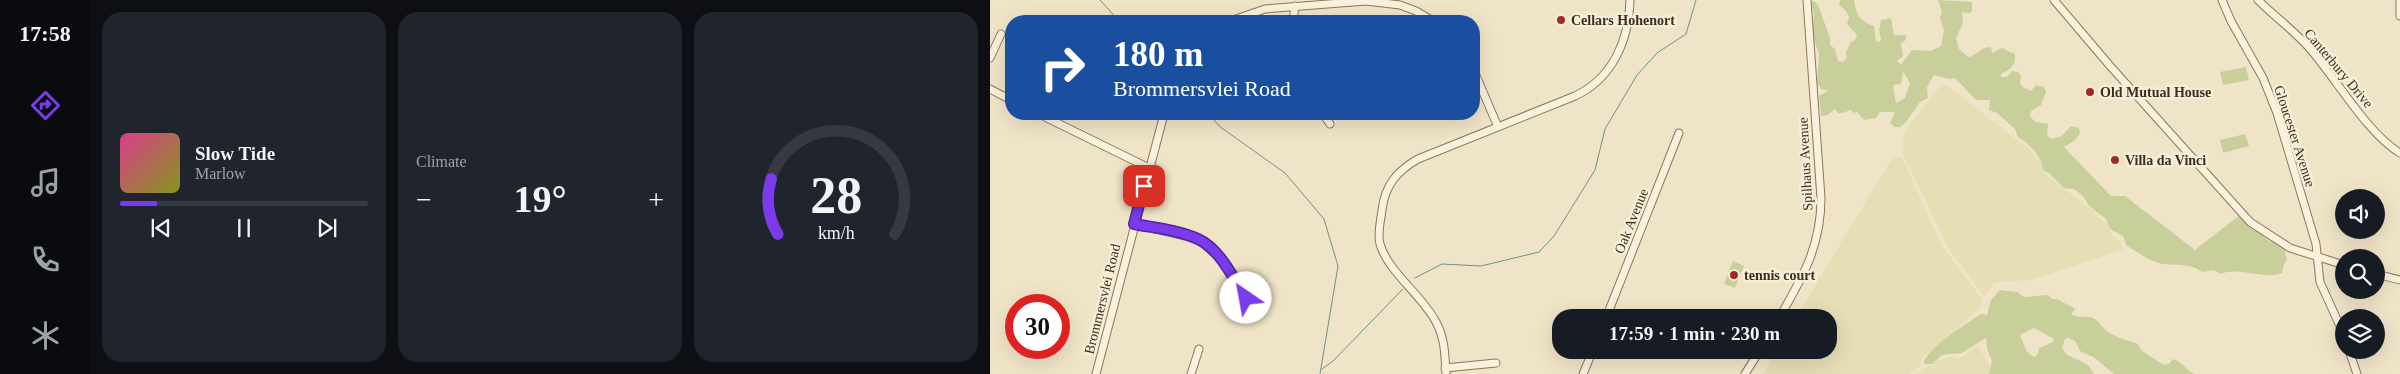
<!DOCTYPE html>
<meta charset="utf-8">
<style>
:root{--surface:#171b24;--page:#20242c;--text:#f1f3f6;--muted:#9ea1a6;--line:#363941;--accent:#7c3aed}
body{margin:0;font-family:"Times New Roman",serif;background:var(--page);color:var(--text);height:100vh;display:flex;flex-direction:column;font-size:19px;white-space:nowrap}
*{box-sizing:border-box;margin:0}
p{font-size:16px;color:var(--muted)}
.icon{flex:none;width:28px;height:28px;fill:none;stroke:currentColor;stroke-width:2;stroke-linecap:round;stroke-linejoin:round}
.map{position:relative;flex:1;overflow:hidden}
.panel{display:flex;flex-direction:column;gap:12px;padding:12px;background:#0d0f14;width:900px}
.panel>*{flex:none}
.guide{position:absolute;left:15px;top:15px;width:475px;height:105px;border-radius:20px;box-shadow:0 5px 20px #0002;background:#1a4fa0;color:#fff;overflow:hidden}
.fabs{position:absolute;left:1345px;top:189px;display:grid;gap:10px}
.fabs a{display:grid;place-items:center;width:50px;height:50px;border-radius:50%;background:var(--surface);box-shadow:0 5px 20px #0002;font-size:25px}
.speed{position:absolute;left:15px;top:294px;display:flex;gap:10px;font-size:25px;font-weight:700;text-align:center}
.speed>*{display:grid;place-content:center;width:65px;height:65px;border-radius:50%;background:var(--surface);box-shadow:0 5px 20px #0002;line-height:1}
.speed .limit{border:8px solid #d22;background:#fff;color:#111}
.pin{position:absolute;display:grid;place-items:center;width:42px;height:42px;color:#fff;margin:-21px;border-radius:10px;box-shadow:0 2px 8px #0006}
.me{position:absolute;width:55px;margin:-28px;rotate:327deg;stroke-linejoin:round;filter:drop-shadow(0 0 4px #0008)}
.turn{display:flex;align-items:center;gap:18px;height:105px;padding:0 25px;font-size:22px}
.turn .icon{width:65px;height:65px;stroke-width:2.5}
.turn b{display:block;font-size:35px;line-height:42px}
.big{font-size:38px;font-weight:800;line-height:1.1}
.panel .widget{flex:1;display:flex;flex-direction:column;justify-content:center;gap:8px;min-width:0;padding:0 18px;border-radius:20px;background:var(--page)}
.panel .dial{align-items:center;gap:0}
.dial svg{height:130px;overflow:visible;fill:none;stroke:var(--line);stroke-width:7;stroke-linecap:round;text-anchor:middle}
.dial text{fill:var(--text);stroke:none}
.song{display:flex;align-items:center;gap:15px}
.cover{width:60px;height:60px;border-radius:8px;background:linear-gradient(135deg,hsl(330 70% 55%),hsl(70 70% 35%))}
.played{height:5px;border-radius:2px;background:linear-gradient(90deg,var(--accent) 15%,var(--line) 15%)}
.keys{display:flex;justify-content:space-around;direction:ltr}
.heat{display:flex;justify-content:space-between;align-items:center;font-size:28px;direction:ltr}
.panel .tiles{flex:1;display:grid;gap:12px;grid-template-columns:repeat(3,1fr)}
.trip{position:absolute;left:562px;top:309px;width:285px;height:50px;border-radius:20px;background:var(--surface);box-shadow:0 5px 20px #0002;font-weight:800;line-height:50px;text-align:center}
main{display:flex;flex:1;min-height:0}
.tab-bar{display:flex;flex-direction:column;width:90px;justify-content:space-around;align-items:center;background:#090b0e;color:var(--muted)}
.tab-bar .icon{width:35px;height:35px}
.tab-bar .current{color:var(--accent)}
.tab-bar b{font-size:22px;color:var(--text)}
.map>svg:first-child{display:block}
</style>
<main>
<nav class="tab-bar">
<b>17:58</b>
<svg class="icon current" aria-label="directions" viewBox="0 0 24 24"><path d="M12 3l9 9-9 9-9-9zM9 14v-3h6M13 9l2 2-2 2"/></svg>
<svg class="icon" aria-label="music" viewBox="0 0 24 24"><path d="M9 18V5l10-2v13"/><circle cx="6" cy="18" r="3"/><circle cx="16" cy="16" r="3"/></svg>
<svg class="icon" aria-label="phone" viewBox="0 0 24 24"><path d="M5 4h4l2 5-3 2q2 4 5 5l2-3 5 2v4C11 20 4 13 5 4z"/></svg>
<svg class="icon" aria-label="climate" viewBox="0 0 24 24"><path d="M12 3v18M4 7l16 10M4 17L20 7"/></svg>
</nav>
<section class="panel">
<div class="tiles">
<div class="widget">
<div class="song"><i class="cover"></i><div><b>Slow Tide</b><p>Marlow</p></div></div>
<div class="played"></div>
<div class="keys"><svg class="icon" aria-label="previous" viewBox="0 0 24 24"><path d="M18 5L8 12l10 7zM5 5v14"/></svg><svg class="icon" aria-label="pause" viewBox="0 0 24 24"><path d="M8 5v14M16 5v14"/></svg><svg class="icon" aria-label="next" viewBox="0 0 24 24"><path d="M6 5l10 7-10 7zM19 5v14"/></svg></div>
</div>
<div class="widget"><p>Climate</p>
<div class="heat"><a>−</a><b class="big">19°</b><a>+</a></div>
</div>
<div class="widget dial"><svg viewBox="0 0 100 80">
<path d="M14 69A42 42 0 1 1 86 69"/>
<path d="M14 69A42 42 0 0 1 10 35" stroke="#7c3aed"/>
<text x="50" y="56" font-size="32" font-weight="700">28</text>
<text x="50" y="72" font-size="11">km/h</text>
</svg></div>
</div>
</section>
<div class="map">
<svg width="1410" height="374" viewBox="0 0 1410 374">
<rect width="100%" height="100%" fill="#f0e4c8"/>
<g fill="#e6deb5">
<polygon points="952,84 961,88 1040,150 1053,166 1054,173 1103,211 1119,226 1120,233 1127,239 1134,249 1042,280 1005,282 994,296 958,248 913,154 912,139 921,123"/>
<polygon points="904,155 912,158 952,246 991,298 992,303 987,311 933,357 929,367 919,374 773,374 786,350 839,350 839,318 806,317"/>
<polygon points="988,346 1000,367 999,374 925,374 947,361 963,356 968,359"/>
</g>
<g fill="#c9cf9b" fill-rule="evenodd">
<path d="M850 0H864C867 15 868 20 884 26L886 41 890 42 891 38 889 31 891 20 901 18 904 35H916V40L911 43 913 56 907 61 911 65 922 50 941 51 951 46 954 30 950 18 952 11 948 0 982 2V11L980 13 972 12 973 23 966 38 969 49 978 57C987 56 989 47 1001 47L1002 53 1012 48 1025 54V62L1020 69 1011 74V77H1017L1022 71 1028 72 1031 76 1030 84 1034 88 1041 91 1046 85 1054 87 1056 92 1051 105 1041 111 1040 116 1045 122 1058 124 1057 135 1061 139 1072 136 1081 126 1089 128 1090 133 1085 140 1074 147 1121 196H1135L1205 250 1250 215 1279 241 1289 243 1294 247 1297 261 1294 264 1292 273C1275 280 1248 266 1231 274L1224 270 1212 272C1202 263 1186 266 1174 264 1159 262 1150 253 1137 246L1133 236 1120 229 1116 219 1099 206 1093 196 1084 189 1074 188 1059 173 1054 171C1050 155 1041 145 1028 137L1025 129 1007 113 999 110 1000 100H986L965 78 960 79 944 75 937 87 938 98 930 102 916 122 910 127H904L900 123 905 112H890L886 118 874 120 867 112 864 113 861 110 849 114 845 109 837 115 831 116 829 96 838 91 831 89 827 83 829 53 822 36 824 15 821 3 824 1 828 5 840 38V45L845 49 848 61 852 62 857 58 856 52 861 42 865 40 867 35 857 24 859 17 856 11 849 5ZM913 71 920 83 915 98 906 103 903 85 911 84Z"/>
<polygon points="1256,67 1259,80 1233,85 1230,72"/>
<polygon points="1255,134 1259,146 1233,153 1230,140"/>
<polygon points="743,261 754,266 745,288 734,284"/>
<path d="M1010 290 1027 292 1034 297 1058 295 1062 299H1067L1084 308 1085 310 1081 314C1088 318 1099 316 1103 318 1110 322 1111 326 1117 331 1124 337 1140 341 1148 344L1152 351 1174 365 1179 364 1183 359C1193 362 1194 369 1205 374H1124L1105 358 1090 351 1085 341 1078 338 1075 339 1072 347 1076 354 1098 365 1104 374H999L1002 361 997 349 996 338 972 353 952 355 942 364H934C933 350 979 322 991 314L997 315 1001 300ZM1044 328 1064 339 1063 342 1049 348 1048 354 1044 357 1037 352 1030 335Z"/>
</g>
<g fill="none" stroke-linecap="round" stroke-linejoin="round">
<g stroke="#6f938a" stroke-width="1">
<polyline points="110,0 129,21"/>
<polyline points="219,114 229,126 295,173 334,219 348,266 330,374"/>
<polyline points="425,278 452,264 491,266 549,252 564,236 605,170 615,129 647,75 667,53 696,34 706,0"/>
<polyline points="332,369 343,361 413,289"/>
</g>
<g stroke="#8d765c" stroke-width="9">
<g id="minor">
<polyline points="1064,0 1121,67 1260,222 1300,248 1354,265"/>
<polyline points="1232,0 1241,21 1273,78 1287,113 1326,244 1330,282 1354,335"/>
<path d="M1268 0C1285 17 1306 32 1321 50 1347 80 1378 134 1410 153"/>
<polyline points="1410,0 1410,16"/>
<polyline points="240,21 275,9 376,1 410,5 426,11 443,21"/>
<polyline points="303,21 305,6"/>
<polyline points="0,58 11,34"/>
<polyline points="484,71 508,127"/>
<polyline points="0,89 21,100"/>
<polyline points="49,114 159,168"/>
<polyline points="333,114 340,124"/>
<polyline points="144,224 208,239 231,259 256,298"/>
<polyline points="1386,274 1410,280"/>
<polyline points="616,318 689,133"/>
<path d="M789 318C813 277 831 246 831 198L817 0"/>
<polyline points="1359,350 1367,374"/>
<polyline points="455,368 506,363"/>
<polyline points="106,374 174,114"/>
<polyline points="201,374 209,349"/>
<path d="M456 374C455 356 455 338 446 322 432 295 398 272 390 244 387 233 391 220 392 210 395 185 407 171 428 159L585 96C623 78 639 40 640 0"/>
<polyline points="593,374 603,350"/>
<polyline points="755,374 770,350"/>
</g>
</g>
<use href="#minor" stroke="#faf1dc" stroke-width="7"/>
</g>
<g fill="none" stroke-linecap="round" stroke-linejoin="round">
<g stroke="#51269a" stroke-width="12">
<path id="route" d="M154 186 144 224C165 228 189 230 208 239 230 249 243 278 256 298"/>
</g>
<use href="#route" stroke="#7c3aed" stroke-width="9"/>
</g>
<g fill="#9e2a2b" stroke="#f7eed8" stroke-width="2">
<circle cx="571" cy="20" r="5"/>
<circle cx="1100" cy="92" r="5"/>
<circle cx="1125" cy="160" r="5"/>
<circle cx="744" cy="275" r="5"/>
</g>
<g text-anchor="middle" stroke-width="5" stroke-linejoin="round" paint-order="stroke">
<g font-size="14" font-weight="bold" fill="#3d2e20" stroke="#f7eed8" text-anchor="start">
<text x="581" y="25">Cellars Hohenort</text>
<text x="1110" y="97">Old Mutual House</text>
<text x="1135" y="165">Villa da Vinci</text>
<text x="754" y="280">tennis court</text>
</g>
<g font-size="14" fill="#3d2e20" stroke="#f7eed8">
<text transform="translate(1349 68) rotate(50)" y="5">Canterbury Drive</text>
<text transform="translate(1305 136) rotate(72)" y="5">Gloucester Avenue</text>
<text transform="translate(815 164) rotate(-93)" y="5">Spilhaus Avenue</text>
<text transform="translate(641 221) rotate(-68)" y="5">Oak Avenue</text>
<text transform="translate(112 299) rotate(-76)" y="5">Brommersvlei Road</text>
</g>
</g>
</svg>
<div class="fabs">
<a><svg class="icon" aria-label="sound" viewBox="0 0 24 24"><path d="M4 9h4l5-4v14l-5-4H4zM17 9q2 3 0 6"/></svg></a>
<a><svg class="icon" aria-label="search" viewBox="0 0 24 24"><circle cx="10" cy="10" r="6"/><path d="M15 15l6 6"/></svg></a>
<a><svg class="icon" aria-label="layers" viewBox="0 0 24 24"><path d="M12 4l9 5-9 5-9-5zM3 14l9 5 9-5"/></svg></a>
</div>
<div class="speed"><div class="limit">30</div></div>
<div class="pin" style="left:154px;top:186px;background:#d93025"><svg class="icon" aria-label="arrive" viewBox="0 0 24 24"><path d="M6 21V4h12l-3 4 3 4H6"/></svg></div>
<svg class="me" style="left:256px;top:298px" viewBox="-20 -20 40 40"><circle r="19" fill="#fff"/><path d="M0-13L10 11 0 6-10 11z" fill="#7c3aed"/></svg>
<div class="trip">17:59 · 1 min · 230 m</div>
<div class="guide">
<div class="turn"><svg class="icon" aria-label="right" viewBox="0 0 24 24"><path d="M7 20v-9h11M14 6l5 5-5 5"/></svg><div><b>180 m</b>Brommersvlei Road</div></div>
</div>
</div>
</main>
